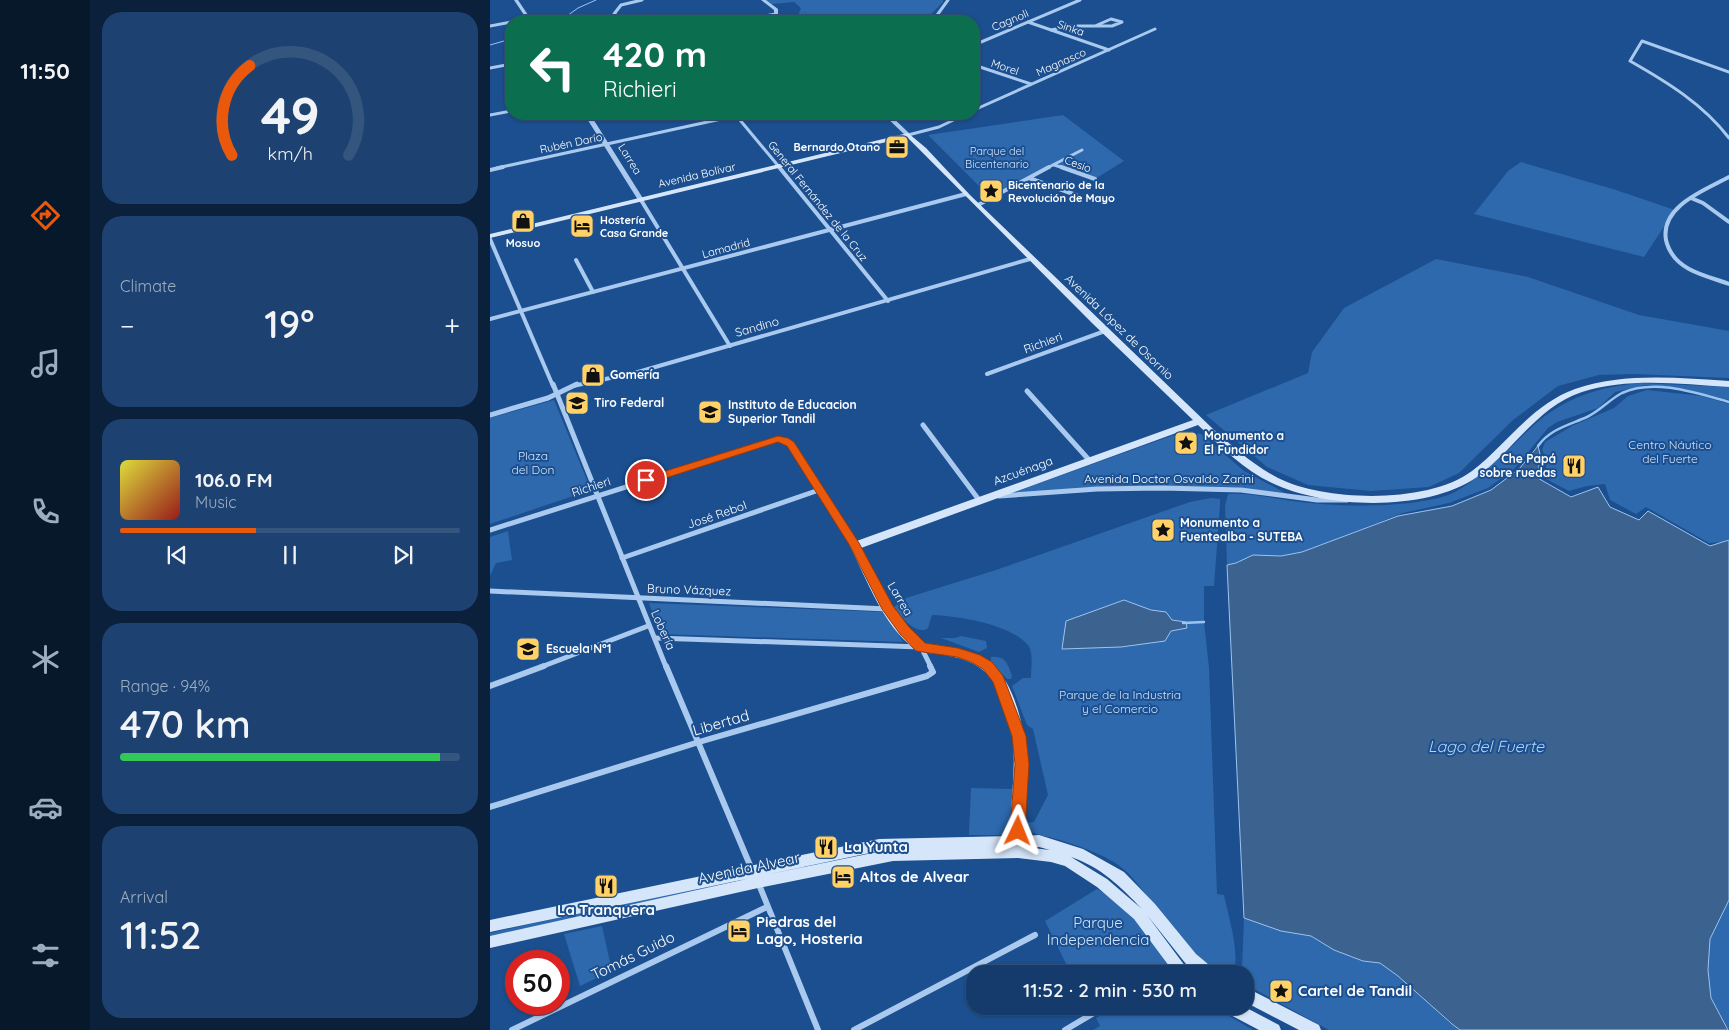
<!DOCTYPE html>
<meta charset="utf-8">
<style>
:root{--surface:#143b6b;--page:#1d4271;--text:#f1f3f6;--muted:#9dadc1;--line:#33557e;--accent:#ea580c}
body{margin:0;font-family:Quicksand,sans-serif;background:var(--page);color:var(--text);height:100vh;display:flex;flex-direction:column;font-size:19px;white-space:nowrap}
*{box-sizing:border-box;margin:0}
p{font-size:16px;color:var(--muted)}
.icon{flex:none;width:28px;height:28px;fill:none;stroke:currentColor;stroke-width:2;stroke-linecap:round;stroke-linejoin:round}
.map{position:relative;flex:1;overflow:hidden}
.side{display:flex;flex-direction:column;gap:12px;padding:12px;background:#0b203b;width:400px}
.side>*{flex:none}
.top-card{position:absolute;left:15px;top:15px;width:475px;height:105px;border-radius:20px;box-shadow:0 1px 4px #0004,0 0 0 1px var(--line);background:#0b6e4f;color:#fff;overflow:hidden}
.speed{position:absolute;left:15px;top:950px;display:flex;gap:10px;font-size:25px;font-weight:700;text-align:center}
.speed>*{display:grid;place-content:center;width:65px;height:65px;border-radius:50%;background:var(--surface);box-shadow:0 1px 4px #0004,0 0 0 1px var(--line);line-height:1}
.speed .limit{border:8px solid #d22;background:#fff;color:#111}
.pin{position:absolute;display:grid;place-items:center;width:42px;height:42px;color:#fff;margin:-21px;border:2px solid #fff;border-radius:50%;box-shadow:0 1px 5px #0007}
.me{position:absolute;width:55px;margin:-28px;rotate:2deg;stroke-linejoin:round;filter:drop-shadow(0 0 4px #0008)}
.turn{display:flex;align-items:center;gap:18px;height:105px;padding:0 15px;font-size:22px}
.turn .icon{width:65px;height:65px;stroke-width:2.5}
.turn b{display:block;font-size:35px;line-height:42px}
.big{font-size:38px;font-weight:600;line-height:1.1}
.side .card{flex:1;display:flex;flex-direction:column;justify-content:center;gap:8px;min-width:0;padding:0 18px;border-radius:20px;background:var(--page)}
.side .dial{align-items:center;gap:0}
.dial svg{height:130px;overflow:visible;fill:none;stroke:var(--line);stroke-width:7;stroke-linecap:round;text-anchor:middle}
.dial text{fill:var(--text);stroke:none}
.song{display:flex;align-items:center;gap:15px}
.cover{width:60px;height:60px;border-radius:8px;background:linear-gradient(135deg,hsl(60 70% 55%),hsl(0 70% 35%))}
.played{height:5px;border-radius:2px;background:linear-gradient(90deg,var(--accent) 40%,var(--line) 40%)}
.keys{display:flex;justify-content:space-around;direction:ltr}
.heat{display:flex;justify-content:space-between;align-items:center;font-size:28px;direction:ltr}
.charge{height:8px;border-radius:4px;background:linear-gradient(90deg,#34c759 94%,var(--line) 0)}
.trip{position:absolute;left:476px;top:965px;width:288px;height:50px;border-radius:20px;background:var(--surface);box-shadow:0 1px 4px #0004,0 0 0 1px var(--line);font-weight:600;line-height:50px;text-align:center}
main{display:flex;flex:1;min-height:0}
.tabs{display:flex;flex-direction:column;width:90px;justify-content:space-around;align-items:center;background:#08182b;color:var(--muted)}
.tabs .icon{width:35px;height:35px}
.tabs .selected{color:var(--accent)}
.tabs b{font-size:22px;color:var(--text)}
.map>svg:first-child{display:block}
</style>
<main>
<nav class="tabs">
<b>11:50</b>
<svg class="icon selected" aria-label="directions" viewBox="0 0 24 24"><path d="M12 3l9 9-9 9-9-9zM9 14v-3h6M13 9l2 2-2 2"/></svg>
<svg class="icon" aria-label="music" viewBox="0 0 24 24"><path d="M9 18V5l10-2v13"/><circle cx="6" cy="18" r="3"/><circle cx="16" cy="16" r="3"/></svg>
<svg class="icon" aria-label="phone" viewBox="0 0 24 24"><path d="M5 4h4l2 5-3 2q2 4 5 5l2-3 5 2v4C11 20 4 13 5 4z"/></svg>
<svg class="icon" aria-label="climate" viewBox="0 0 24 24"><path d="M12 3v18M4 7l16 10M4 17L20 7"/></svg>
<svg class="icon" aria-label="car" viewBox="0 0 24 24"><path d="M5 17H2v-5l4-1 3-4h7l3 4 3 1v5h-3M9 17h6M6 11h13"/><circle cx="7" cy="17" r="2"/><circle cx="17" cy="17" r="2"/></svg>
<svg class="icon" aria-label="filters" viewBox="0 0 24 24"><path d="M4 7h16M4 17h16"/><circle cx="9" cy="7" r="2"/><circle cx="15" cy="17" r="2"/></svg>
</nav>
<section class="side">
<div class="card dial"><svg viewBox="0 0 100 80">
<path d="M14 69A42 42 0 1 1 86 69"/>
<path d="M14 69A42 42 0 0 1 25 14" stroke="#ea580c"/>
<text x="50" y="56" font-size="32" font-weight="700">49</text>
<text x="50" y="72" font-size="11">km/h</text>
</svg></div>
<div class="card"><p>Climate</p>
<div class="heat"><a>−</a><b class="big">19°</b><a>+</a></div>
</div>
<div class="card">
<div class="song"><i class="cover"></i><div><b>106.0 FM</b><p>Music</p></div></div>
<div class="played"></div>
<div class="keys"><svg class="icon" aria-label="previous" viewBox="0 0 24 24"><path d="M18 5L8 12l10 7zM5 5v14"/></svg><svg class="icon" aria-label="pause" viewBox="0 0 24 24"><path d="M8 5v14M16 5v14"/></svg><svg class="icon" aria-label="next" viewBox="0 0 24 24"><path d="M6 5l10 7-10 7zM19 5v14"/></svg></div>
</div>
<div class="card"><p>Range · 94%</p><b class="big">470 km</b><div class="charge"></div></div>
<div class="card"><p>Arrival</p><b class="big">11:52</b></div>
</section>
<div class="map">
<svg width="1239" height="1030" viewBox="0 0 1239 1030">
<rect width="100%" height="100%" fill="#1b4f8f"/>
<g fill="#2e69ad">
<polygon points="276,0 453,0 453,2 438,17 440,21 306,21 311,8 304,2 282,4"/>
<polygon points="573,115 634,161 605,179 564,165 499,196 438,135"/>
<polygon points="1031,162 1126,190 1185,210 1154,257 984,214 1018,171"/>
<polygon points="946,259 1038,277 1149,315 1239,331 1239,378 1144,374 1109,375 1068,386 1023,420 969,473 939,487 881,491 818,485 777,467 716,415 818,373 822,352 854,308"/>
<path d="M1150 383 1239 387V400L1194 389 1156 385 1125 392 1108 408 1067 422 1058 428 1025 468 998 488 959 503 913 513 812 552 791 556 763 555 746 563 737 565 735 506 738 494C761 493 780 498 802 501 844 507 921 509 961 494 974 488 987 477 998 468 1017 453 1033 434 1051 419 1082 395 1112 387 1150 383Z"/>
<polygon points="1157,390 1212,396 1239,404 1239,539 1232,542 1219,543 1156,507 1146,514 1120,500 1115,484 1097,486 1079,491 1056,479 1056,458 1052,450 1055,442 1082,426 1124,408 1138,396"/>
<polygon points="64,400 101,490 0,524 0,418"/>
<polygon points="695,431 711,434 754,471 799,495 746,487 647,486 585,488 575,491 519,494"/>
<path d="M721 498 730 499V505L724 586H714V622L719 668 727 894 734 895C738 915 751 955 743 974 708 974 662 898 638 873 622 857 592 847 570 840 558 836 545 836 535 828L533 823 544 822 558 795 543 729 537 725 522 686 533 678H541C541 667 544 652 537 644 519 624 468 616 442 615L438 628 435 630C421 631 412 617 404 607L416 598 506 570 700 502Z"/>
<polygon points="18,531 22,560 6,563 0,576 0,537"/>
<polygon points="159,603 395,612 413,642 170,634"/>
<polygon points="471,636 496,641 497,648 489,652 451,638 465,638"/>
<path d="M501 657C515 655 518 664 522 676L521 679H517L501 662Z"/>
<polygon points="481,788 522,789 523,822 520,832 513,835 479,835"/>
<polygon points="236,881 236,885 0,937 0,933"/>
<path d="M607 889C643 907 663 943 685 974H606L602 967 591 974H581L555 921Z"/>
<polygon points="1239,900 1239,1030 1221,998 1218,970 1220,939"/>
<polygon points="754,918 791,931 821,936 844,950 873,961 890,963 908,976 961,1024 970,1030 839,1030 755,984 755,974 753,974 752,969"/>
<polygon points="112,926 122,971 90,986 74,934"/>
<polygon points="626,1006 722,1006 763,1030 603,1030 610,1026 606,1018"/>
</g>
<g fill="#3c6290" stroke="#9cc4f0">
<polygon points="1048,446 1051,458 1046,477 1081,497 1108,487 1120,507 1149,520 1158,511 1220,546 1239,540 1239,900 1220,939 1218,970 1221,998 1238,1030 970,1030 962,1024 908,976 890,963 873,961 844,950 821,936 791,931 754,918 737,565 746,563 763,555 791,556 812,552 908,516 962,506 1001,490 1029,469"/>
<polygon points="634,600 661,610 676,612 682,620 696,622 697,628 681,631 675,641 631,647 572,649 576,621"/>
</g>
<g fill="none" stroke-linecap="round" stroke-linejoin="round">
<g stroke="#9cc4f0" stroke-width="1">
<polyline points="70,21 88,8 106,0"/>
<polyline points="0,45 21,39"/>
</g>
<g stroke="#9cc4f0" stroke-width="2.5">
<path d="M1048 446C1060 429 1079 425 1097 417 1110 411 1120 399 1132 393 1164 378 1207 393 1239 402"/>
<polyline points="693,623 714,622"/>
</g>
<g stroke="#a9c9ee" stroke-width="3">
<polyline points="23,21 38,19"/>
<polyline points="140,21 124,14 131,5 152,0"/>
<polyline points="249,21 286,14"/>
<polyline points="446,21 445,18 458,0"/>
<polyline points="538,22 619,50"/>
<polyline points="0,26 21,22"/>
<polyline points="561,30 582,26 622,26 632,22 621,19 605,26"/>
<polyline points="484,45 590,0"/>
<polyline points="484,65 541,84"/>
<polyline points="0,68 21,64"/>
<path d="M1239 72 1152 41 1140 61C1177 82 1213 104 1239 138"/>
<polyline points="484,110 665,29"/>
<polyline points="245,114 290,168"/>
<polyline points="0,115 21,111"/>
<polyline points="418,135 449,127 476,114"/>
<polyline points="564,165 574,168"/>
<polyline points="7,168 254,114"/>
<polyline points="557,168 592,150"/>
</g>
<g stroke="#a9c9ee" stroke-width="4">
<polyline points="289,167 398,301"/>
<polyline points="571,167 605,179"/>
<polyline points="0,170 13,167"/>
<path d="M1239 177C1215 190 1170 206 1176 240 1179 253 1188 263 1199 269 1212 276 1226 279 1239 284"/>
<polyline points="539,178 586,195"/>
<polyline points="1201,198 1213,203 1239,222"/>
<polyline points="151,200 240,346"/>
<polyline points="488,205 559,167"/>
<polyline points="0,239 63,386"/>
<polyline points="86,260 103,292"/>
<polyline points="0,319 476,194"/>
<polyline points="497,374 615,331"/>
<polyline points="83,386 148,372 540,259"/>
</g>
<g stroke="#a9c9ee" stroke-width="5">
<polyline points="63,384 176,667"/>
<polyline points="537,391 600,461"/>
<polyline points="0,415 58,398 87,384"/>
<polyline points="433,425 489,500"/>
<polyline points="509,496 607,489 672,488 751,490 827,500 857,500"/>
<polyline points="0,530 288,439 301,444 365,546"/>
<polyline points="132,558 329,490"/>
<polyline points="0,591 397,609"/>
<polyline points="165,638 431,647 441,667"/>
<polyline points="51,667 158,626"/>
</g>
<g stroke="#a9c9ee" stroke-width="6">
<polyline points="176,666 262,870"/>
<polyline points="0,686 54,666"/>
<polyline points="0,807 209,742 437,676 443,672 440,666"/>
<polyline points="268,882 328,1030"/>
<polyline points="22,1030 277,907"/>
<polyline points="364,1030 545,935"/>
<polyline points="575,1030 614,1007"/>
</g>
<g fill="#a9c9ee" fill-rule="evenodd">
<polygon points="24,0 28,0 42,21 38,21"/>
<polygon points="271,0 276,0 288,9 288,14 294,21 290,21 284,14 284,10"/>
<polygon points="94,114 100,114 154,200 153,201 148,200"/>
<polygon points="393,114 399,114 420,134 420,136 416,136"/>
</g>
<g fill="#d6e6fa" fill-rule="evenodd">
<path d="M418 133 436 148 480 195 722 428C742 446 763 465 788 478 836 502 938 504 982 471 1017 444 1041 405 1085 389 1133 372 1189 378 1239 381V387C1191 384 1139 377 1092 392 1047 407 1024 450 987 477 937 512 836 509 782 483 754 470 730 446 708 425L371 548C385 576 406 625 432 643 438 647 457 647 466 648 509 657 523 686 532 726 541 763 532 799 534 836L549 835 593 849 634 872 665 904 706 954 724 969 726 974H708L696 964 657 915 701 974H685L644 919 607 887 575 866 561 862 528 858 403 861 268 888 0 948V936L261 878 0 932V920L389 839 521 836C519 799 529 763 520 726 510 683 499 662 454 655 444 653 432 654 424 648 394 627 376 578 360 546L361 543 703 420 602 323 417 137 0 238V234ZM534 847H549L560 850ZM397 850 275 875 389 851ZM581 857C611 867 631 887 652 909L617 879Z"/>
<polygon points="755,987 829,1025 831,1030 809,1030 755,1002"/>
<polygon points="731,1006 753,1006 789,1025 791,1030 769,1030 733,1011"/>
</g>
</g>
<polygon fill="#ea580c" stroke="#983908" points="288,436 298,438 304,442 369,543 403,606 419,627 435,643 468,648 490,655 502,662 513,676 536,736 539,764 535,831 533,835 528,837 522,835 520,831 525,764 522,736 503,682 493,669 481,662 467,657 426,651 410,634 392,609 360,546 297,446 288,442 160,483 153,483 151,480 153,478"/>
<defs>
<g id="office-square" transform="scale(1.25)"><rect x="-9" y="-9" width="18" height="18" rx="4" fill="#ffd166" stroke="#1b4f8f"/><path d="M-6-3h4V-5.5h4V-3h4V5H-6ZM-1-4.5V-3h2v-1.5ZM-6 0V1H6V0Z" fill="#111"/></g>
<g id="sight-square" transform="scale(1.25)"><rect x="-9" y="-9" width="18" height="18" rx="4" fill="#ffd166" stroke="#1b4f8f"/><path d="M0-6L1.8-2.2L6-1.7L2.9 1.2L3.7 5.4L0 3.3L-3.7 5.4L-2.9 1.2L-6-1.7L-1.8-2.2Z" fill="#111"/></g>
<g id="shop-square" transform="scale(1.25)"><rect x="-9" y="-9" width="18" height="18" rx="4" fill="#ffd166" stroke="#1b4f8f"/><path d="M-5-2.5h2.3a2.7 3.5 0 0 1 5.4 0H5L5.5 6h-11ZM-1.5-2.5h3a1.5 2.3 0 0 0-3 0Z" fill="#111"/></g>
<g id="hotel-square" transform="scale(1.25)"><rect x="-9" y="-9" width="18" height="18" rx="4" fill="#ffd166" stroke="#1b4f8f"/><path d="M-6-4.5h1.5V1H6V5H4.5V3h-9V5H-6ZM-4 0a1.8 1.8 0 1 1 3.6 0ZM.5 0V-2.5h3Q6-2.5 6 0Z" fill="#111"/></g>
<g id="school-square" transform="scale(1.25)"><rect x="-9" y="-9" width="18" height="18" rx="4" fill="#ffd166" stroke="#1b4f8f"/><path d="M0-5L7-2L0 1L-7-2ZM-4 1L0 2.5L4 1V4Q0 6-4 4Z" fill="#111"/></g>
<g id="restaurant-square" transform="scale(1.25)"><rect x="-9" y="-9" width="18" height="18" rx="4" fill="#ffd166" stroke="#1b4f8f"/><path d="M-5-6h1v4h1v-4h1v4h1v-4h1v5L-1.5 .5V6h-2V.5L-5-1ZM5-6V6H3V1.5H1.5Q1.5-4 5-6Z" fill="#111"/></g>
</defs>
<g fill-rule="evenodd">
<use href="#office-square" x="407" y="147"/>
<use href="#sight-square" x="501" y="191"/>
<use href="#shop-square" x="33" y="221"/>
<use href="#hotel-square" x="92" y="226"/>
<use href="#shop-square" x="103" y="375"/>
<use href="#school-square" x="87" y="403"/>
<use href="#school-square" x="220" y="412"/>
<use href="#sight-square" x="696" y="443"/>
<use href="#restaurant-square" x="1084" y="466"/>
<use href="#sight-square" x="673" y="530"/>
<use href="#school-square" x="38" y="649"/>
<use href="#restaurant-square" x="336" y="847"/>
<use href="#hotel-square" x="353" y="877"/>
<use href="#restaurant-square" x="116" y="886"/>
<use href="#hotel-square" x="249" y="931"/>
<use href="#sight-square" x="791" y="991"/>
</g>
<g text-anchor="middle" stroke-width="4" stroke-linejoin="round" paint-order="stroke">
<g font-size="11" fill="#fff" stroke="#1b4f8f">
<text transform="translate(520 20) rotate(-23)" y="4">Cagnoli</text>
<text transform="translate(581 28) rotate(19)" y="4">Sinka</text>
<text transform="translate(571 62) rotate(-24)" y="4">Magnasco</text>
<text transform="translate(515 67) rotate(19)" y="4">Morel</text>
<text transform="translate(81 143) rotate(-12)" y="4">Rubén Darío</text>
<text transform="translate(140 159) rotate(58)" y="4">Larrea</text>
<text transform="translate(588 164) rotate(20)" y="4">Cesio</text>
<text transform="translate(207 175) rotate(-13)" y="4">Avenida Bolívar</text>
<text transform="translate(328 201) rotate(51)" y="4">General Fernández de la Cruz</text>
<text transform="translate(236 248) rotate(-15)" y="4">Lamadrid</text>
</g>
<g font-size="11" font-weight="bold" fill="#fff" stroke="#1b4f8f" text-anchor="start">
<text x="390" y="151" text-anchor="end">Bernardo Otano</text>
<text x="518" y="189">Bicentenario de la<tspan x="518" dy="13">Revolución de Mayo</tspan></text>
<text x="110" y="224">Hostería<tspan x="110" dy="13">Casa Grande</tspan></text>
<text x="33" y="247" text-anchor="middle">Mosuo</text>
</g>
<g font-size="11" fill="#cfe3fa" stroke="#1b4f8f">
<text x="507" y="155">Parque del<tspan x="507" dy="13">Bicentenario</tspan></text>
</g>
<g font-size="12" fill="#fff" stroke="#1b4f8f">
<text transform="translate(267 327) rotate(-16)" y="4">Sandino</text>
<text transform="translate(629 327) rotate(44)" y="4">Avenida López de Osornio</text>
<text transform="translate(553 343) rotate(-20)" y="4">Richieri</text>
<text transform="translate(533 471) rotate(-20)" y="4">Azcuénaga</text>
<text x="679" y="483">Avenida Doctor Osvaldo Zarini</text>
<text transform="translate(101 487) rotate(-18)" y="4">Richieri</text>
<text transform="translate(227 515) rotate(-19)" y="4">José Rebol</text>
<text transform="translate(199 590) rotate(2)" y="4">Bruno Vázquez</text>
<text transform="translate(410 599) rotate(59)" y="4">Larrea</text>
<text transform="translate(173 630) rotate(66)" y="4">Lobería</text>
</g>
<g font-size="12" font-weight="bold" fill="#fff" stroke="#1b4f8f" text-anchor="start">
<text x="120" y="379">Gomería</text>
<text x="104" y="407">Tiro Federal</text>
<text x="238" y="409">Instituto de Educacion<tspan x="238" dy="14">Superior Tandil</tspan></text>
<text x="714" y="440">Monumento a<tspan x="714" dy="14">El Fundidor</tspan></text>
<text x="1066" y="463" text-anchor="end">Che Papá<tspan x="1066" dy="14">sobre ruedas</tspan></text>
<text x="690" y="527">Monumento a<tspan x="690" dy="14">Fuentealba - SUTEBA</tspan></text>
<text x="56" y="653">Escuela N°1</text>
</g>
<g font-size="12" fill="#cfe3fa" stroke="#1b4f8f">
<text x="1180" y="449">Centro Náutico<tspan x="1180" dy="14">del Fuerte</tspan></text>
<text x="43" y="460">Plaza<tspan x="43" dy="14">del Don</tspan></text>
<text x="630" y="699">Parque de la Industria<tspan x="630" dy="14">y el Comercio</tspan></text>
</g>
<g font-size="15" fill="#fff" stroke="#1b4f8f">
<text transform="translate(231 723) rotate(-16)" y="5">Libertad</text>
<text transform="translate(259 868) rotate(-12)" y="5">Avenida Alvear</text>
<text transform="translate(143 956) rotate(-26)" y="5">Tomás Guido</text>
</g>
<g font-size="15" font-weight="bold" fill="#fff" stroke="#1b4f8f" text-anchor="start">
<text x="354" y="852">La Yunta</text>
<text x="370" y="882">Altos de Alvear</text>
<text x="116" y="915" text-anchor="middle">La Tranquera</text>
<text x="266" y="927">Piedras del<tspan x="266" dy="17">Lago, Hosteria</tspan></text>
<text x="808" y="996">Cartel de Tandil</text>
</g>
<g font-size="15" fill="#cfe3fa" stroke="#1b4f8f">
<text x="608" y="928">Parque<tspan x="608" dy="17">Independencia</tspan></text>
</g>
<g font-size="16" font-style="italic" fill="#b5d3f5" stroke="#1b4f8f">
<text x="996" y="752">Lago del Fuerte</text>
</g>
</g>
</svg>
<div class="speed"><div class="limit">50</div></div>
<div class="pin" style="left:156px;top:480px;background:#d93025"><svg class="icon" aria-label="arrive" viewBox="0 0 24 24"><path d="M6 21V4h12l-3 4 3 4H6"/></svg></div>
<svg class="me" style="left:528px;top:831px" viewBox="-20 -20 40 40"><path d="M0-17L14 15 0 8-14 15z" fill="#ea580c" stroke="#fff" stroke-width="4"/></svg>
<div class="trip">11:52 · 2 min · 530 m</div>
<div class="top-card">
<div class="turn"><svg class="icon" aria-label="left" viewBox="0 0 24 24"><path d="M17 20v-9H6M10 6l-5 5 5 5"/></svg><div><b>420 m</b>Richieri</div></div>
</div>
</div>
</main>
